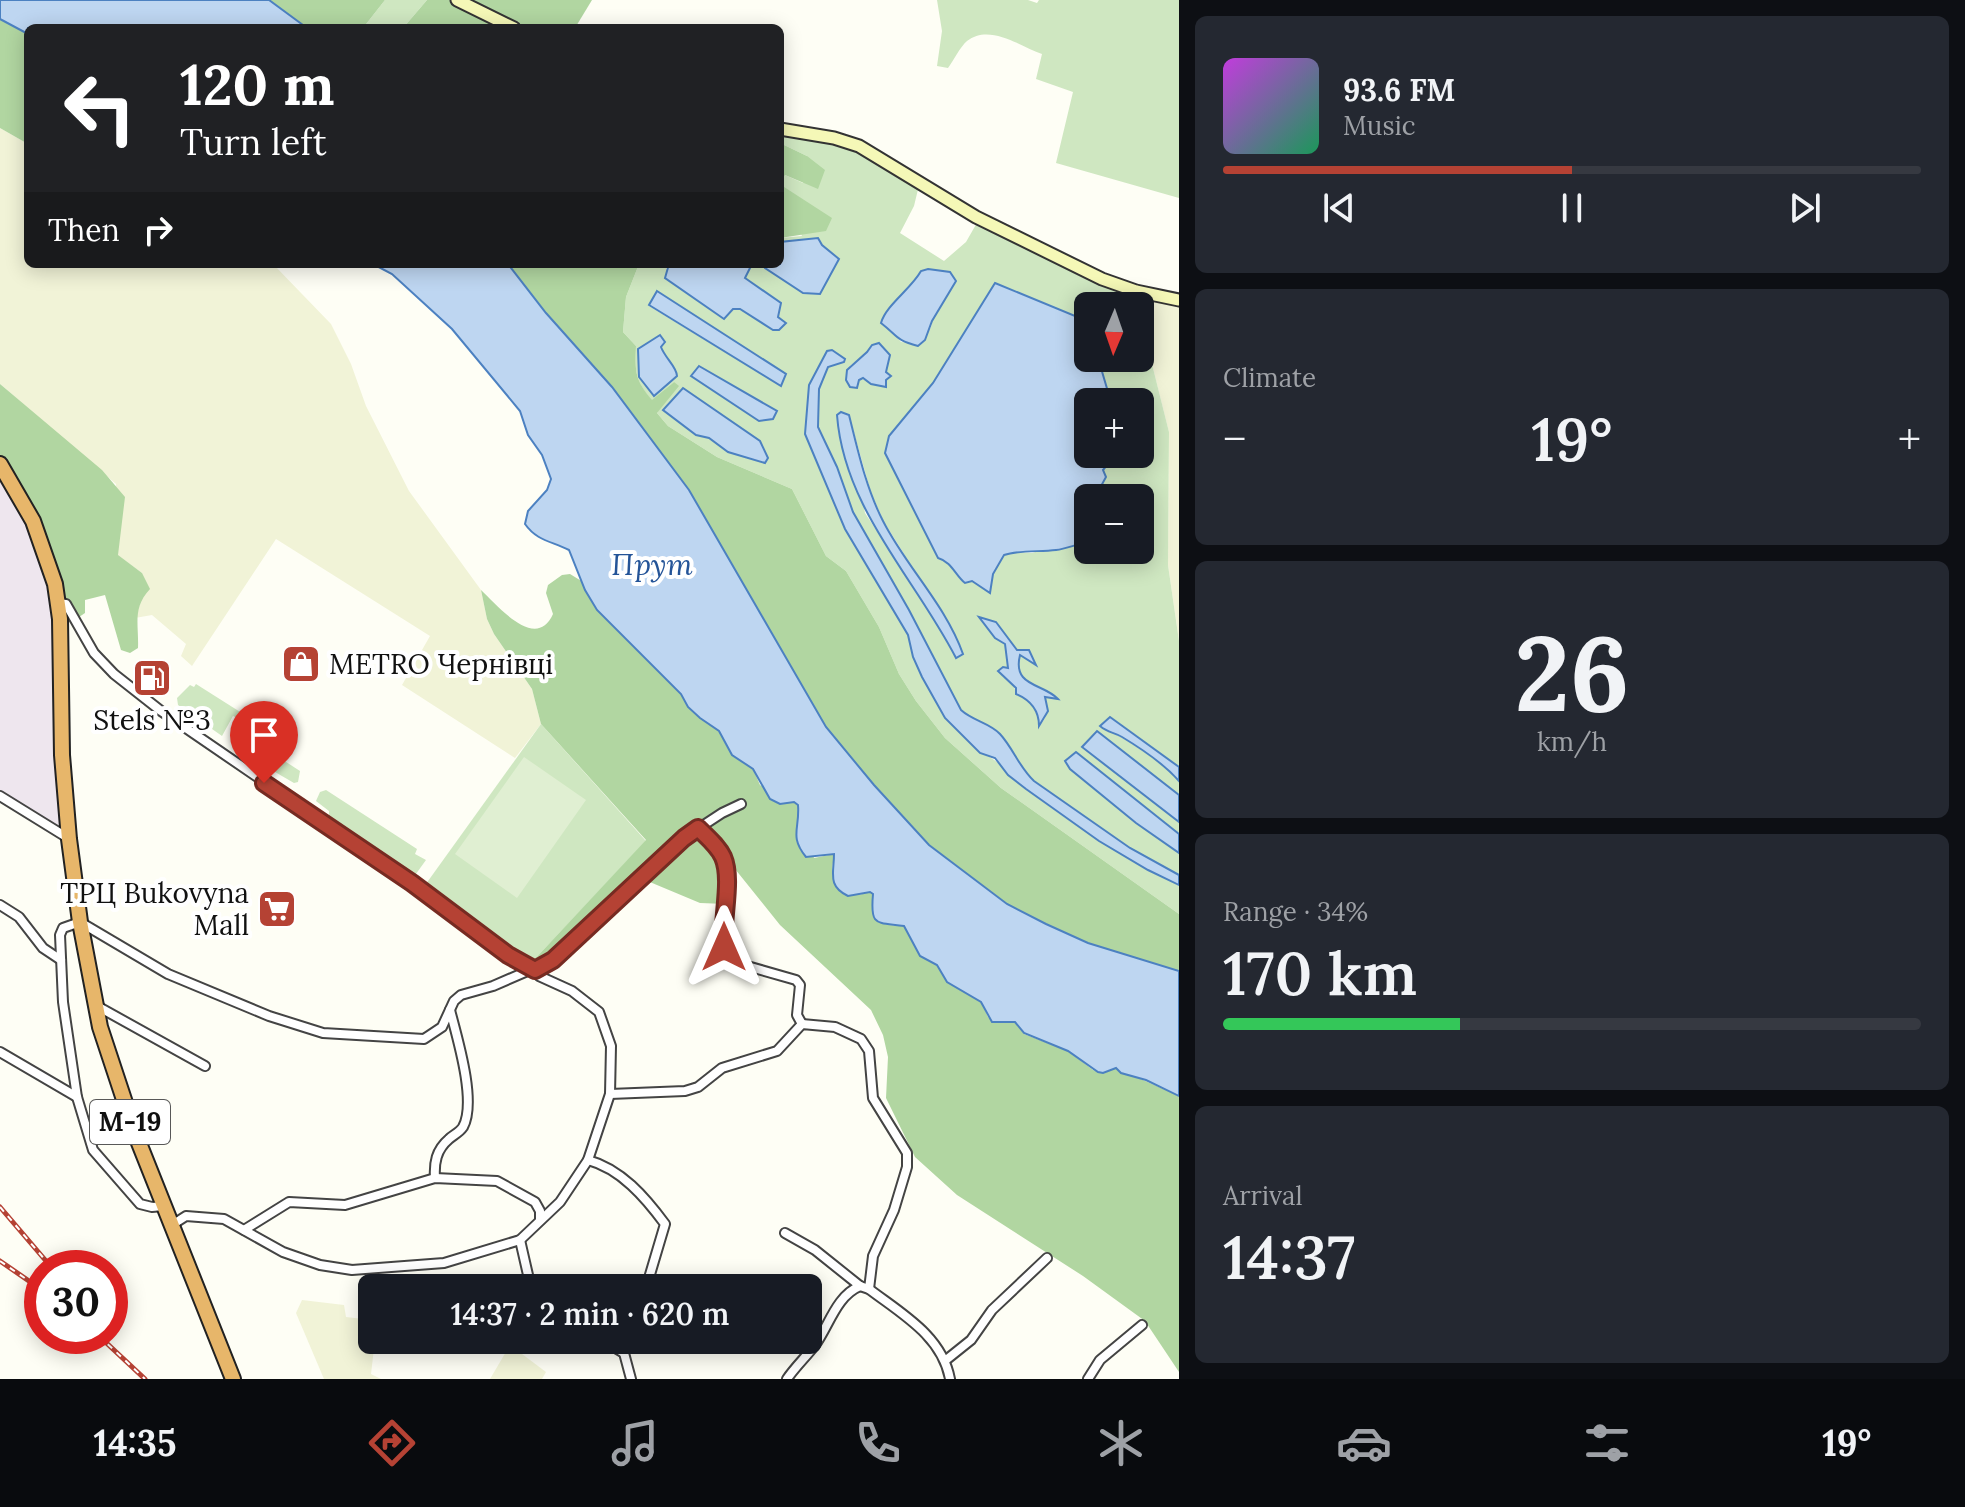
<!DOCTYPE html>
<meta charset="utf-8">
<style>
:root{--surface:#171b24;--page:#242831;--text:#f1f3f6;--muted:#9ea1a6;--line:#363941;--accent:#b54234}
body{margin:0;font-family:Lora,serif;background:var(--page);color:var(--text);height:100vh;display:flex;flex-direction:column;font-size:30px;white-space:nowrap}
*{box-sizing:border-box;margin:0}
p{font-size:26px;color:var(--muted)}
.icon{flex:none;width:44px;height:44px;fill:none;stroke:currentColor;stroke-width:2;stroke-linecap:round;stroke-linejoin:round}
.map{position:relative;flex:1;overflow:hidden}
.sheet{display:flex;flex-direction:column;gap:16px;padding:16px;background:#0d0f14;width:786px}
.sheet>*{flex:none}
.banner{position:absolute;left:24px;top:24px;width:760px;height:244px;border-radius:12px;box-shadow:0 4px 20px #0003;background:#202124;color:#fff;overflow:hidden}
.needle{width:52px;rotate:182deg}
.fabs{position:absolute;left:1074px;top:292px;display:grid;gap:16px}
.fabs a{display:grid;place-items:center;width:80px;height:80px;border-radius:12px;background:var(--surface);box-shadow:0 4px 20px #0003;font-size:40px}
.speed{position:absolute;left:24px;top:1250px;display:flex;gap:16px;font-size:40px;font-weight:700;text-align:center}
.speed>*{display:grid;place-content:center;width:104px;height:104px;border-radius:50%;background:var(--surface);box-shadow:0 4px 20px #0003;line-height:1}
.speed .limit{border:12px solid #d22;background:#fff;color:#111}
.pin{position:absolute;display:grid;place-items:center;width:68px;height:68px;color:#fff;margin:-82px -34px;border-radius:50% 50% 50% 0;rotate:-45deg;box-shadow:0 0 8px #0007}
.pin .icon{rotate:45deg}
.me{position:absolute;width:88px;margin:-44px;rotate:0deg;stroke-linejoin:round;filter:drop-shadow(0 0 6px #0008)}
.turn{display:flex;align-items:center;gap:28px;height:168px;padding:0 24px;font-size:36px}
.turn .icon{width:104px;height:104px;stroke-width:2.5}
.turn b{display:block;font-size:56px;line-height:68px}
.then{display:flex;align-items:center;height:76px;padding:0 24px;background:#0003;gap:16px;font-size:30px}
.big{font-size:60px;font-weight:600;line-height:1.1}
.sheet .card{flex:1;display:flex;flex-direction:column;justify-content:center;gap:12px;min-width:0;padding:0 28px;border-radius:12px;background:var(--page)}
.sheet .dial{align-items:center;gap:0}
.dial b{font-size:104px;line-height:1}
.song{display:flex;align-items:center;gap:24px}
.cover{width:96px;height:96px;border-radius:12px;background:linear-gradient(135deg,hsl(290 70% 55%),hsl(150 70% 35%))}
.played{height:8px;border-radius:4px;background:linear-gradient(90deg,var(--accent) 50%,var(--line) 50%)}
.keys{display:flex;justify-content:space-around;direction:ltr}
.heat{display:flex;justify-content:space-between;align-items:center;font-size:44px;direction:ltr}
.charge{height:12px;border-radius:6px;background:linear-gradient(90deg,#34c759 34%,var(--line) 0)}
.trip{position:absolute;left:358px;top:1274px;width:464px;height:80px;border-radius:12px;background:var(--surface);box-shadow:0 4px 20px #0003;font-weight:600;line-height:80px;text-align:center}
.menu{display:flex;height:128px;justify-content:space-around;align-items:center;background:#090b0e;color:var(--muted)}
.menu .icon{width:56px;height:56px}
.menu .selected{color:var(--accent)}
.menu b{font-size:36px;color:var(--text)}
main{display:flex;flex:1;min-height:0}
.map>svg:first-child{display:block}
</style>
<main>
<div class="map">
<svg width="1179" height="1379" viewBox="0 0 1179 1379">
<rect width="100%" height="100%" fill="#fefef5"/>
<polygon fill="#eee6ee" points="0,462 56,584 72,842 0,797"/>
<g fill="#f1f3d7">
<polygon points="0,128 28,144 28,264 273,264 331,324 351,364 366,406 409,491 481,590 487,619 494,634 532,689 541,724 515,758 402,685 430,636 276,539 192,666 181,656 186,644 152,615 135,618 142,598 142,573 118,556 116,484 0,384"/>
<polygon points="1142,288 1179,297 1179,641 1168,565 1169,432 1143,328"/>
<polygon points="302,1300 344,1305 346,1317 372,1320 372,1340 375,1340 371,1374 381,1379 324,1379 296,1313"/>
<polygon points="510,1345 546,1372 542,1379 490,1379"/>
</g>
<g fill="#cfe7c1" fill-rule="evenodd">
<polygon points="385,0 427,0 403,28 363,28"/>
<path d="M937 0H1028L1037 3 1039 0H1179V198L1056 163 1073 92 1036 79 1042 54C1021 47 990 23 967 41 960 47 954 60 948 68L937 66 942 31Z"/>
<path d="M780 126 822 130 857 141 921 177 914 206 900 233 944 261 966 242 982 214 1082 266 1142 288 1143 328 1169 432 1168 565 1179 641V767L1111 717 1101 726C1128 741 1158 758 1179 781V795L1097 731 1082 746 1179 822V834L1076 753 1066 761 1078 776 1179 853V875C1129 848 1076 819 1034 782 1018 768 1013 745 998 732 987 723 973 721 961 710L909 610 853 512 837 467 818 427 819 389 828 367 844 362 827 351 809 385 805 434 845 529 908 635 913 657 980 753C1000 759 1010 777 1027 790 1075 826 1125 859 1179 885V914L1001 788 945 738 916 701 899 674 879 627 846 571 826 556 792 489 717 457 668 426 657 413 674 382 652 401C635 379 635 374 636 346L623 332 626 297 639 264H669L666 269 724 319 734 309 778 317 745 278 752 264H766L765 268 839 259 822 245 818 238 780 242V238L802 236 781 186 785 175 803 183 807 156 780 143ZM928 269 950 272 956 281 932 321C932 335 915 344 901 342L892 331 890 308ZM657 292 786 374 781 386 649 306ZM1088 306H1140V358H1098L1111 402H1140V454H1116L1103 470 1100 489 1106 498H1140V550H1088V542L1055 550 1045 549 1032 553 1014 552 1004 555 993 574 990 592 972 581 964 583C954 575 952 562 938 558L885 453 889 436 933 383 951 355 1080 318 1088 335ZM655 338C661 348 674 367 677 376L654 396 638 367V349ZM872 345 883 347 890 355 886 372 890 376 880 386 866 379 859 380 850 366 867 352ZM849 415 871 493 884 522 904 554 957 657 941 628 865 513ZM996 622 1017 650 1035 664 1020 654C1015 669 1023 680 1036 688H1042L1056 698 1045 696C1047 707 1049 718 1039 725 1039 710 1030 700 1017 694L1012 683 1002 676 1008 669 1005 644 1000 641Z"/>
<polygon points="196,684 275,734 266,749 300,771 298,782 294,783 244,754 254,744 260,729 233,716 222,736 178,705 177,698 190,685 194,687"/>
<polygon points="541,724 646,841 532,962 423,888"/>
<polygon points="326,790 417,849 415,854 426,860 413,878 329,823 329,811 316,801 320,792"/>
</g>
<g fill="#b1d6a1">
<polygon points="269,0 385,0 363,28 307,28"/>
<polygon points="427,0 592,0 575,28 403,28"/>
<polygon points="0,19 28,34 28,144 0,128"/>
<polygon points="780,143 807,156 825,170 818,189 785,175 781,185 832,218 826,231 780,238"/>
<path d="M508 264H639L626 297 623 332 636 346C635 373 635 379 652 400L674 382 679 386 657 413 668 426 717 457 792 489 826 556 846 571 879 627 899 674 916 701 945 738 1001 788 1179 914V971L1088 943 1046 924 1007 904 929 845 874 785 826 727 689 490 612 387 546 313Z"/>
<path d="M0 384 102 470 125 497 118 555 142 573 150 589C132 608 139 625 138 648L130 653 121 650 105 595 85 600V613L76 619 56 584 0 462Z"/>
<path d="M570 574 583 582 597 610 681 694 688 707 719 731 727 747 753 769 760 785 789 803 794 802 798 806 814 858 834 854 832 870 858 895 870 892 873 894V900L889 925 904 926 910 937 937 965 947 982 974 996 981 1002 988 1017 997 1023 1015 1022 1024 1034 1068 1051 1093 1070 1103 1073 1116 1068 1179 1096V1372L1145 1321 1083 1276 957 1195 915 1157 886 1098 888 1057 883 1035 871 1010 780 925 731 864 726 904 700 903 645 880 547 973 532 962 646 840 541 724 532 689 494 634 487 619 481 590C498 606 536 652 553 614L546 593 548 585 562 575Z"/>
</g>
<polygon fill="#e0efd2" points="524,757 586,800 517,898 455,854"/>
<g fill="#bed6f1" stroke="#4c81c1" stroke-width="2">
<polygon points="0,0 269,0 307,28 28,28 28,34 0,19"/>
<polygon points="818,238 822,245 839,259 820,294 803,293 765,268 766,264 780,264 780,242"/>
<path d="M373 264H508L546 313 612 387 689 490 826 727 874 785 929 845 1007 904 1046 924 1088 943 1179 971V1096L1146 1080 1121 1073 1116 1068 1103 1073 1098 1072 1068 1051 1024 1033 1015 1022H992L981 1002 947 982 937 965 920 956 904 926C876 922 870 927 873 894L870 892 848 896C827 886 834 873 834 854L806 857C789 836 800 829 798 805L794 802 780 804 770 799 753 769 732 755 719 731 700 718 688 707 681 694 597 610 585 590 569 550C551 541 537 541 525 524L528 511 547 490 551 479 542 455 528 435 520 411 452 329 392 274Z"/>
<polygon points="669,264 752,264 745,278 781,303 778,317 786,323 779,330 773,330 740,309 733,309 724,319 665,278"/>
<path d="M928 269 950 272 956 281 932 321 925 340 918 346C895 340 899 337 881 323 886 305 911 289 921 271Z"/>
<path d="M995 283 1080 318 1088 335V358H1098L1111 402H1088V454H1116L1103 470 1106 477 1100 488 1106 498H1088V542C1077 544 1066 549 1056 550 1039 552 1020 550 1004 555L993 574 990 593 972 581 965 583C955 575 952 562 938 558L885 453 889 436 933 383Z"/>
<polygon points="657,291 786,374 781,386 649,305"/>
<path d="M660 335 665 342 661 347C665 358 677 367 677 376L654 396 639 377 638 349Z"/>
<polygon points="879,343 890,355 886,372 891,376 886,380 886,387 871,384 863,378 859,380 857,388 850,387 846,380 847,370 867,352 872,345"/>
<path d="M832 350 845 359 844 362 828 367 819 389 818 427 837 467 853 512 909 610 961 710C973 721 990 723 1000 734 1013 748 1019 767 1034 781L1130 848 1179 875V885L1148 870 1099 841 1026 789 1008 775 995 758 980 753 945 718 922 677 913 657 908 635 845 529 805 434 809 385 827 351Z"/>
<polygon points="699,366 777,411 773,419 759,421 691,376"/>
<polygon points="683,388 760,441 768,458 765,463 728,452 709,438 696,435 663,410"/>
<path d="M841 412 849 415C858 451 866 488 883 521 907 568 945 604 963 654L956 658C915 578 844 509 837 415Z"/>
<path d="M979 617 996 622 1017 650H1029L1036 665 1020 655C1012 687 1043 683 1058 699L1045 697 1048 711 1039 726C1039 710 1030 700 1016 694V688L998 671 1003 667 1008 668 1005 644 995 638Z"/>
<path d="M1110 717 1179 767V781C1164 764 1142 749 1122 737 1114 732 1108 733 1100 726Z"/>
<polygon points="1097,731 1179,795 1179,822 1082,747"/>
<polygon points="1076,752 1179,834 1179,853 1136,823 1070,769 1065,761"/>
</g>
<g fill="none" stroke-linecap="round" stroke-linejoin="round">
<g stroke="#444" stroke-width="12">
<g id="street">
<polyline points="58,603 66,604 94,653 114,674 161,711 412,883 508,955 535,970 539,976 572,991 599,1012 611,1046 610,1094 588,1160 560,1202 520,1240 444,1263 352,1270 320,1265 283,1252 224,1219 186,1216 172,1225"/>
<polyline points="0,796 68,838"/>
<path d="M698 828C707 837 718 846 723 857 738 890 706 933 733 962L796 980 800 985 797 1015 802 1024"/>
<polyline points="0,905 19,917 43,948 61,960"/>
<polyline points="97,1006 205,1066"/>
<polyline points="0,1052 77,1097"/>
<polyline points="610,1094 685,1091 698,1087 722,1068 777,1051 802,1024 835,1027 861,1039 869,1051 873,1098 907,1153 907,1167 894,1210 873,1256 869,1289"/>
<path d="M588 1160C621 1169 645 1197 665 1224L646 1288"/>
<path d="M435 1178C434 1163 436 1150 449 1139 453 1135 459 1133 463 1127 477 1102 457 1037 450 1010"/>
<polyline points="163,1206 152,1207 140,1204 93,1150 77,1097 63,1002 60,935 63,928 80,922 168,974 269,1016 323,1033 424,1039 442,1027 454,1001 461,995 493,986 553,960 684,838 722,813 741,804"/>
<polyline points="244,1230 289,1202 345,1205 435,1178 497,1181 535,1202 540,1211 540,1220"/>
<path d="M785 1233 815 1250 860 1286 869 1289C902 1314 942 1336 950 1379"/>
<polyline points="520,1240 531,1288"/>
<polyline points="602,1340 624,1353 631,1379"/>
<polyline points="624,1353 629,1340"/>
<polyline points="946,1360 971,1340 992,1310 1047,1258"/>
<path d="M787 1379C795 1367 806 1357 815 1345 829 1326 836 1296 860 1286"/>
<polyline points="1088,1379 1100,1360 1142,1325"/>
</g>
</g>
<g stroke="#333" stroke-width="15">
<g id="secondary">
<polyline points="457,0 514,28"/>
<polyline points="780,129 834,138 859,146 976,217 1102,279 1136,291 1179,300"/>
</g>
</g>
<g stroke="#222" stroke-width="18">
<polyline id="highway" points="0,464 33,521 55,584 60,619 62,755 69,839 80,922 100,1027 135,1133 233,1379"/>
</g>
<use href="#street" stroke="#fff" stroke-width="8"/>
<use href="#secondary" stroke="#f5f8b7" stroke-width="11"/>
<use href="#highway" stroke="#e7b66a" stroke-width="14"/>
<g stroke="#b54234" stroke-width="5">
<g id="rail">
<polyline points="0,1207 52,1268"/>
<polyline points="0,1261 42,1290"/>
<polyline points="99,1336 145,1379"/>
</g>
</g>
<use href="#rail" stroke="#fff" stroke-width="2" stroke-dasharray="6" stroke-linecap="butt"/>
</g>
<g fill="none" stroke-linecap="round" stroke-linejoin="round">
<g stroke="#762b22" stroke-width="20">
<path id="route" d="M264 783 412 883 508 955 535 970 553 960 684 838 698 828C707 837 718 846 723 857 733 880 721 921 724 947"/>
</g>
<use href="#route" stroke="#b54234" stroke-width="14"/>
</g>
<defs>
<g id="shop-square" transform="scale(2)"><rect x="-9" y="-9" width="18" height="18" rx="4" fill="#b54234" stroke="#fff"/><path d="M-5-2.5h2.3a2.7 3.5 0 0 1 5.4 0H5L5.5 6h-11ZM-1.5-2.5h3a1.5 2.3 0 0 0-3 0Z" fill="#fff"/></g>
<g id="fuel-square" transform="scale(2)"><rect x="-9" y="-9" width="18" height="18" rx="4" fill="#b54234" stroke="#fff"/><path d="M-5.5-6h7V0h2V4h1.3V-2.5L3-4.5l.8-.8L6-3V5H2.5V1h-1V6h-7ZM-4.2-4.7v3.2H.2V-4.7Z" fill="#fff"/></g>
<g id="supermarket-square" transform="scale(2)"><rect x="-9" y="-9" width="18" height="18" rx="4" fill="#b54234" stroke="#fff"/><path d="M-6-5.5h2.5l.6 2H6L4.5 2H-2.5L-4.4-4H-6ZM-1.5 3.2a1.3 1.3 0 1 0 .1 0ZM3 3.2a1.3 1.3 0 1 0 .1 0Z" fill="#fff"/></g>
</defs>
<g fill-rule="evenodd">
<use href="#shop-square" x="301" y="664"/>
<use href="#fuel-square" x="152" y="678"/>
<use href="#supermarket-square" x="277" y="909"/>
</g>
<g text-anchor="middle" stroke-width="8" stroke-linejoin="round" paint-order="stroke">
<rect fill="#fff" stroke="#585858" stroke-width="2" x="90" y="1100" width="80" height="44" rx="6"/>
<g font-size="26" font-weight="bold" fill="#111">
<text x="130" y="1131">М-19</text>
</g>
<g font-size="28" fill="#111" stroke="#fff" text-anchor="start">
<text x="329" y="674">METRO Чернівці</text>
<text x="152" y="730" text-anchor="middle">Stels №3</text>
<text x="249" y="903" text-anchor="end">ТРЦ Bukovyna<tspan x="249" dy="32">Mall</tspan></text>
</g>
<g font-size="30" font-style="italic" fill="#245498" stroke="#fff">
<text x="652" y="575">Прут</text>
</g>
</g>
</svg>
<div class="fabs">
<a><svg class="needle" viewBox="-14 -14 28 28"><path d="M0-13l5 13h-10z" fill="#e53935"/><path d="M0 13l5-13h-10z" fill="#9ea1a6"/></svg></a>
<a>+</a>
<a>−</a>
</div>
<div class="speed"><div class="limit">30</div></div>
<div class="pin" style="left:264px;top:783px;background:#d93025"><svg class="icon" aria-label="arrive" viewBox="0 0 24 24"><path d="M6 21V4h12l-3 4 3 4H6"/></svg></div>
<svg class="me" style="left:724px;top:947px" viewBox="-20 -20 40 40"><path d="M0-17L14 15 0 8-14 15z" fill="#b54234" stroke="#fff" stroke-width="4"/></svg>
<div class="trip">14:37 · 2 min · 620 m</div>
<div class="banner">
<div class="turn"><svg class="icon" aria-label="left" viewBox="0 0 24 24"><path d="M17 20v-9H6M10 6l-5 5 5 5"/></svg><div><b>120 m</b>Turn left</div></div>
<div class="then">Then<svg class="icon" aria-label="right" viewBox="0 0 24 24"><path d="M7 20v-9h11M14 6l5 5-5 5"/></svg></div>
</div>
</div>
<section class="sheet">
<div class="card">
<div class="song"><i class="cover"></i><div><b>93.6 FM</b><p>Music</p></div></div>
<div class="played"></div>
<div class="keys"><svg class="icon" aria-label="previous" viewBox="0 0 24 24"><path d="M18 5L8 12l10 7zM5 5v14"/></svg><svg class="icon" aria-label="pause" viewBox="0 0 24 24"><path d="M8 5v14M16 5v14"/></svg><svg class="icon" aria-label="next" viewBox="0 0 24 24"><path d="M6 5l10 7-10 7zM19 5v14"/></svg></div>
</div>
<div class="card"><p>Climate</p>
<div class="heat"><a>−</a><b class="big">19°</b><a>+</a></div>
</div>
<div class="card dial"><b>26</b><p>km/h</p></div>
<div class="card"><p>Range · 34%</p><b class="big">170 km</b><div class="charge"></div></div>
<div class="card"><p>Arrival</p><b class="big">14:37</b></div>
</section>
</main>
<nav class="menu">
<b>14:35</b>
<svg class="icon selected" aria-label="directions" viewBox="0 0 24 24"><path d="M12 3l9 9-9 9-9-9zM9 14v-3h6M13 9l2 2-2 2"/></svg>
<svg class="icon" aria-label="music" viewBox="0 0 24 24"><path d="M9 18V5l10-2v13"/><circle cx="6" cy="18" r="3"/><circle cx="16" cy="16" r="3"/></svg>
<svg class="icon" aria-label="phone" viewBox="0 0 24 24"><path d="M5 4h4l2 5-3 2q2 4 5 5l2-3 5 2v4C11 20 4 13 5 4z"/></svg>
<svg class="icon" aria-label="climate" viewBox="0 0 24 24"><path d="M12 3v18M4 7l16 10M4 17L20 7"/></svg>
<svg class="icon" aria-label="car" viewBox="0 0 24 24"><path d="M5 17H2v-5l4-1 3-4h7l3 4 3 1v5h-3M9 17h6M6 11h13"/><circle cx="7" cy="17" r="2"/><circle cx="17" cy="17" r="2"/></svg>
<svg class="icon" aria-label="filters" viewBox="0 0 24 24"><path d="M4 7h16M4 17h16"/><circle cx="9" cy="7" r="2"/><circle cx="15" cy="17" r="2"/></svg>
<b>19°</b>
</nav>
